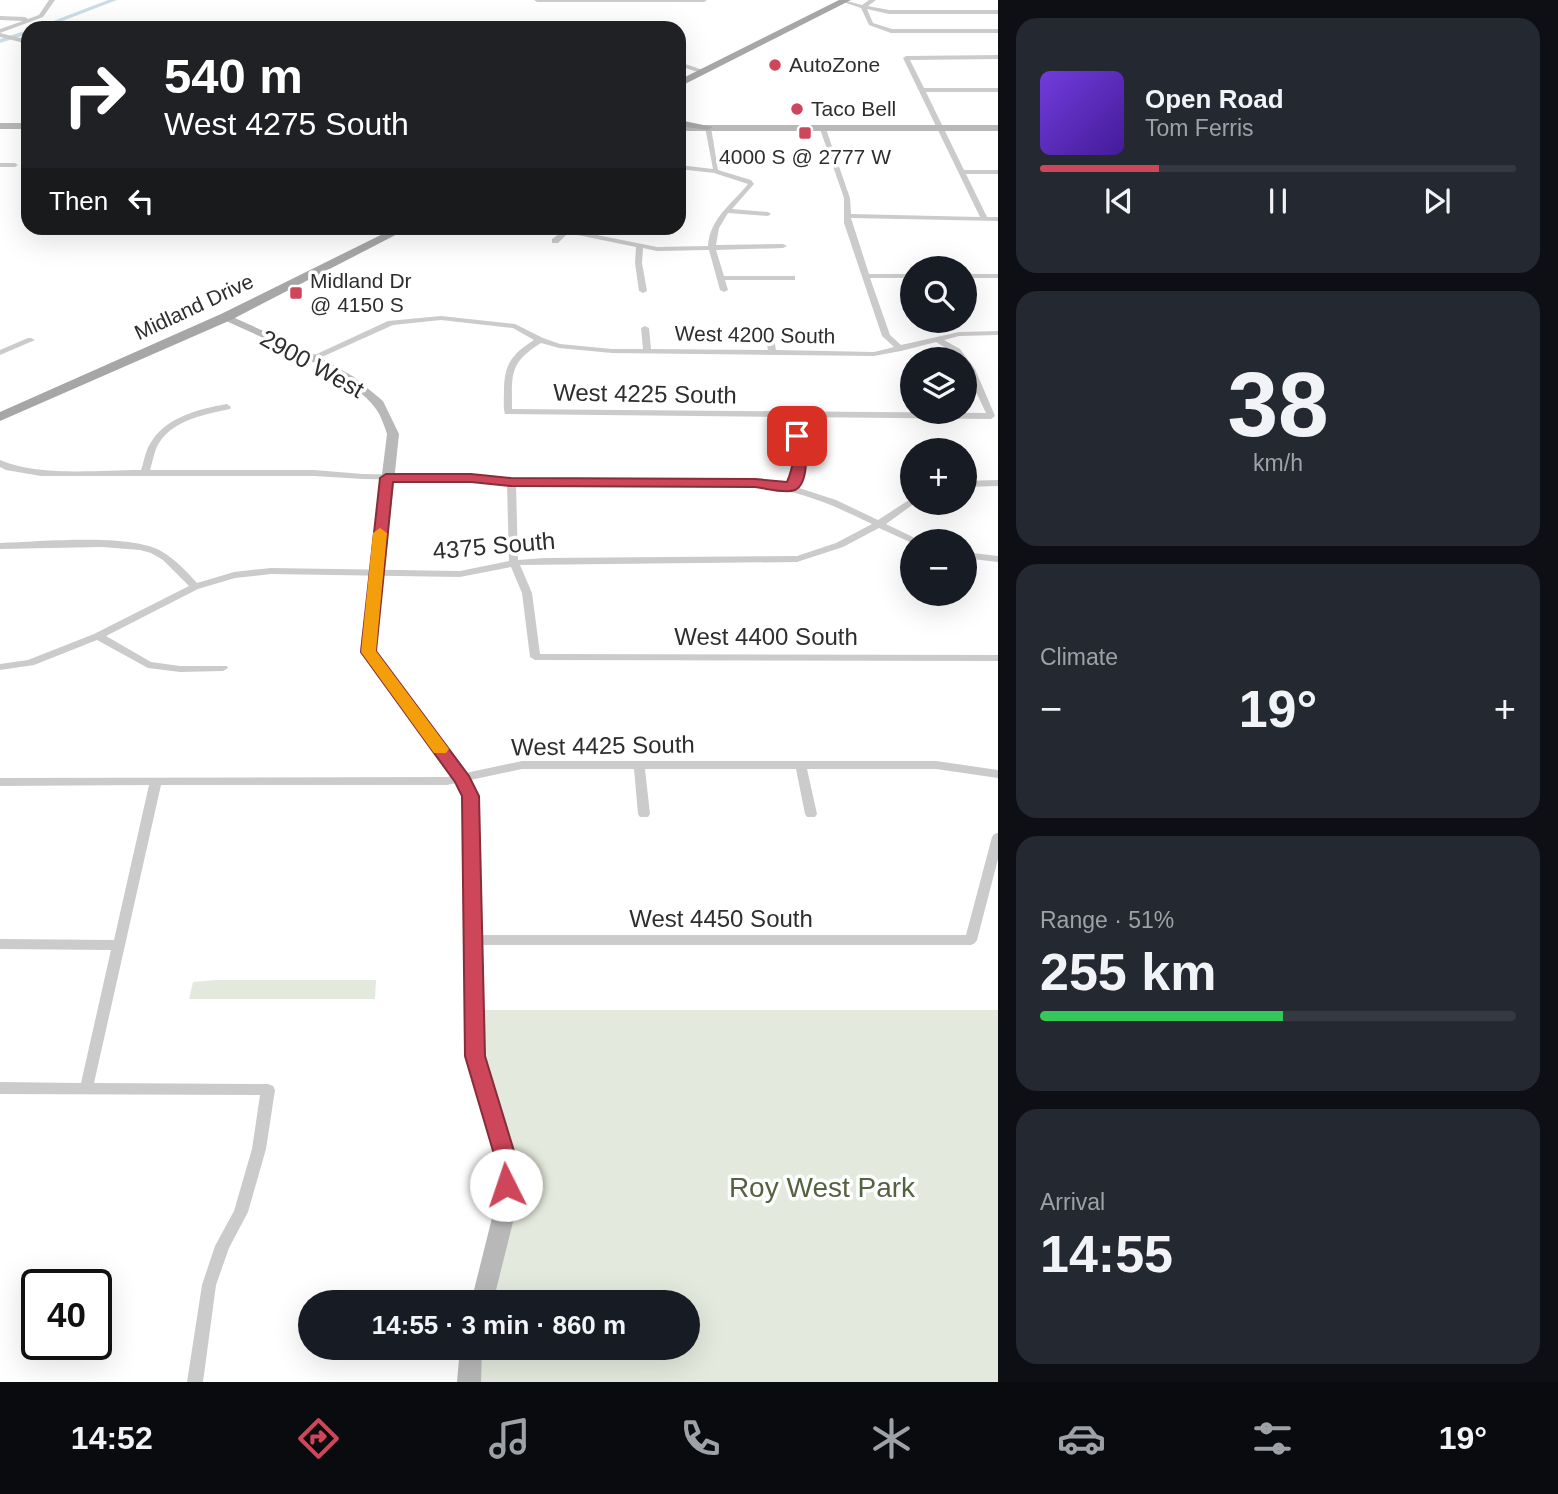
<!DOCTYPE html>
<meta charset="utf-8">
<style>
:root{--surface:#171b24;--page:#242831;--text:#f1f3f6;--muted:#9ea1a6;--line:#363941;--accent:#ce4659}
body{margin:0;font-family:Helvetica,sans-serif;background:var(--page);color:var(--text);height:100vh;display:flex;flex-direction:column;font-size:26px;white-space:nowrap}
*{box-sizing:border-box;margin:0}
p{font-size:23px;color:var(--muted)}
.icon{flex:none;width:38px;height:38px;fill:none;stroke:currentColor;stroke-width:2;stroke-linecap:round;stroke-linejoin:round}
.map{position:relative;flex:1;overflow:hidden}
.panel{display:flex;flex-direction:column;gap:18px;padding:18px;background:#0d0f14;width:560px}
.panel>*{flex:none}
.guide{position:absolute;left:21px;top:21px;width:665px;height:214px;border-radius:21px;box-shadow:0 7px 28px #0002;background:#202124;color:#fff;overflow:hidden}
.controls{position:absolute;left:900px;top:256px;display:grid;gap:14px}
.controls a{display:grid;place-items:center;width:77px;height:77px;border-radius:50%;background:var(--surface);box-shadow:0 7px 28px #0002;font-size:35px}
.speed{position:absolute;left:21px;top:1269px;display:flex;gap:14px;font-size:35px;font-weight:700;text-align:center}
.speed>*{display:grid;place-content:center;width:91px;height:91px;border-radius:50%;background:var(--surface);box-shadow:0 7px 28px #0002;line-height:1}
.speed .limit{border:4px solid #111;border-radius:10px;background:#fff;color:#111}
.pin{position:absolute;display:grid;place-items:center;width:60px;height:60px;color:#fff;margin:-30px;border-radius:14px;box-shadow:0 4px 10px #0006}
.me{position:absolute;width:77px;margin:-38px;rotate:356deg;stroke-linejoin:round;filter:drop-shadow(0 0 5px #0008)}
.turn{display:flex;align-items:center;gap:24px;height:147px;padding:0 28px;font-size:32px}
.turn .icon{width:91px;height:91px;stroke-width:2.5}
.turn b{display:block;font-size:49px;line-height:60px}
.then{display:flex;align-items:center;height:66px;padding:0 28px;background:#0003;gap:14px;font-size:26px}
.big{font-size:52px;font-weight:700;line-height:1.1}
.panel .widget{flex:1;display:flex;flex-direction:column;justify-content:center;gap:10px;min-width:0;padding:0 24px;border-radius:21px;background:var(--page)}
.panel .dial{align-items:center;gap:0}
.dial b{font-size:91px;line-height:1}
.song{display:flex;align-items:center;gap:21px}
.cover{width:84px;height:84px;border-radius:10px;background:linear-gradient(135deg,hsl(260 70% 55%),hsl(260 70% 35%))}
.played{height:7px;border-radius:4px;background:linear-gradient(90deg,var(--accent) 25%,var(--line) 25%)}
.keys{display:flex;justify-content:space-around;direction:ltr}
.heat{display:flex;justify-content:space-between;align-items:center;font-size:38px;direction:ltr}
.charge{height:10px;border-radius:5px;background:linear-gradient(90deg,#34c759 51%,var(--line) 0)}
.trip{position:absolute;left:298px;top:1290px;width:402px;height:70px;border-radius:35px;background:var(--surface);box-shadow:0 7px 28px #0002;font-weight:700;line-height:70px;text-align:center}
.menu{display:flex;height:112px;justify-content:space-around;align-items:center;background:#090b0e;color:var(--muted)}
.menu .icon{width:49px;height:49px}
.menu .selected{color:var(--accent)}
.menu b{font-size:32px;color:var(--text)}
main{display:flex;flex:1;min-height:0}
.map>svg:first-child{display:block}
</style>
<main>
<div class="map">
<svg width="998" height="1382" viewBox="0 0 998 1382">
<rect width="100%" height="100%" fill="#fff"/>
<g fill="#e4e9dd">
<polygon points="216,980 376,980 375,999 189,999 193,982"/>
<polygon points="481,1010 998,1010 998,1382 477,1382 478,1348 688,1348 688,1302 489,1302 513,1200 516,1156 481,1041"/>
</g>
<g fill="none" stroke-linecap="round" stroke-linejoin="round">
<g fill="#cbdee7" fill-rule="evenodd">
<polygon points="108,0 117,0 44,28 35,28"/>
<polygon points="28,30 28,34 0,43 0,39"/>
</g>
<g fill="#cbcbcb" fill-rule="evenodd">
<polygon points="49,0 55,0 43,17 0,33 0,29 23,21 0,20 0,16 25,17 28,19 39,15"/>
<polygon points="534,0 707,0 704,2 537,2"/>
<polygon points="843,0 862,5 869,0 876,0 868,6 889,10 998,10 998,14 889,14 867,9 873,23 892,29 998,29 998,33 891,33 869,25 861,8 843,2"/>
<polygon points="0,33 28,40 28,44 0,37"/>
<path d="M998 55V59L910 60 924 88H998V92H926L964 170H998V174H966L987 217H998V221L851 218 869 274H912V278H870L890 335 901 345 959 332 998 331V335L959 336 944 340 960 349 975 369 995 416 991 419 797 417C803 441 806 463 796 487L836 500 878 520 912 498V502L915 503 886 524 921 541H912V543L879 528 843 547 797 562 520 565 532 593 540 654 998 655V661L535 660 530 657 522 593 511 567 460 577 271 574 235 578 198 589 106 636 151 662 180 666H227L228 668 223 671 180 672 148 668 97 640 34 665 0 670V664L28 660 94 634 189 586 163 560 151 553 140 550 102 547 0 549V543C40 542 128 533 161 551 175 559 186 571 197 583L234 572 271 568 460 571 509 561 507 484 462 481 363 479 314 476H41L6 470 0 467V460C40 477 97 470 141 470 144 462 145 452 150 444 165 417 199 409 227 404L231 407 230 409C206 414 173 420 159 443 154 451 153 461 150 470H314L363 474 462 476 511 479 755 480 788 485C797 461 794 441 788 417L505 414C503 407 504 399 504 391 504 364 512 354 534 340L513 328 441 320 393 325 313 361H307L306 359 388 321 441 316 515 324 543 338 560 344 612 349H643L641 328 645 326 649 328 651 349 768 350 764 329 768 327 772 329 776 350 874 352 894 347 882 336 844 223V198L820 129 823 127 826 129 850 198 851 214 980 217 903 58 906 56ZM936 342 954 353 959 359H964V366L986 413 512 409C512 374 509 363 541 343L559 348 612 353 874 356 901 351ZM516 485 755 486C801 491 831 504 872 524L836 543 797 556 544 558 518 560Z"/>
<polygon points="679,62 706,71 707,72 704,74 679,66"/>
<path d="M708 125 711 127 718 170 751 180 754 184 732 209 768 212 771 214 768 216 728 213 719 228 716 245 783 244 787 246 783 248 716 250 724 276H795V280H725L728 290 724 292 720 290 709 250 657 251 643 248 642 263 647 291 643 293 639 291 635 263 636 247 568 233 558 243H552V239L562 232 551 230V228H573L572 230 657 247 708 246C710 218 732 204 748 184L714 173 679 169V165L713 169 705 127Z"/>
<polygon points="0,163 15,163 18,165 15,167 0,167"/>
<rect x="964" y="274" width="34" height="4"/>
<polygon points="28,338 31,338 35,340 0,355 0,350"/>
<polygon points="998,480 998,486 964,487 964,481"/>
<polygon points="964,552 998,556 998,562 964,558"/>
<polygon points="522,761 936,761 998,770 998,778 936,769 807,769 817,814 815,817 807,817 805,814 796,769 645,769 650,814 648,817 640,817 638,814 634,769 522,769 447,785 161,785 94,1083 268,1084 273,1086 275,1090 266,1149 248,1212 229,1248 216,1285 203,1382 187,1382 202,1285 215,1246 234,1211 252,1149 260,1095 0,1094 0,1082 81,1083 111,950 0,949 0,939 114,940 149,785 0,786 0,778 447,777"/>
<polygon points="998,833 998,859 977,940 975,943 971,945 472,945 468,943 466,940 468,937 472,935 966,935 992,837 994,834"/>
</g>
<g fill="#b8b8b8" fill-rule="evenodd">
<rect x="0" y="123" width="28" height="6"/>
<rect x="679" y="125" width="319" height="6"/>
<path d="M226 314 312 353 354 377 383 401 399 434 376 652 469 776 478 796 485 1056 517 1161 516 1210 493 1302H471L494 1210 497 1161 465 1056 462 796 455 782 360 652 387 434C384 425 381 416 376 409 350 372 263 339 222 319L220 317Z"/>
<polygon points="460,1348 482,1348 481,1382 457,1382"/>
</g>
<g fill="#a6a6a6" fill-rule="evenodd">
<polygon points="839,0 851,0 679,87 679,80"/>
<polygon points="679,120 713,127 708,130 679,126"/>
<polygon points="395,228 409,228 231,320 0,421 0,412 221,314"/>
</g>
</g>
<path fill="#ce4659" stroke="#862e3a" stroke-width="2" d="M797 432 804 436C807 448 809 484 795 490 785 494 765 488 755 487L511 486 471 482H393L376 651 469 776 479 796 485 1056 517 1161V1185L514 1192 506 1194 498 1192 495 1185 496 1161 465 1056 462 796 455 782 361 652 380 478 386 474H471L511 478 755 479 787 482C794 465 795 453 791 436Z"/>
<polygon fill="#f59e0b" points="380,528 387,533 376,651 446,745 449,749 446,753 434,753 361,652 373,533"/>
<g fill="#ce4659" stroke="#fff" stroke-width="2.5">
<circle cx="775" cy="65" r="7"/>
<circle cx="797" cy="109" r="7"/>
<rect x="798" y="126" width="14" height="14" rx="3.5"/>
<rect x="289" y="286" width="14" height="14" rx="3.5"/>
</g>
<g text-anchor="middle" stroke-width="7" stroke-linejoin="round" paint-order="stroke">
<g font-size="21" fill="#2e2e2e" stroke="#fff" text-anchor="start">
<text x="789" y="72">AutoZone</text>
<text x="811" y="116">Taco Bell</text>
<text x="805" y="164" text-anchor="middle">4000 S @ 2777 W</text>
<text x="310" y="288">Midland Dr<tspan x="310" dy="24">@ 4150 S</tspan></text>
</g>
<g font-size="21" fill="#2e2e2e" stroke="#fff">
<text transform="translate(194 307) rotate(-25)" y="7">Midland Drive</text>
<text transform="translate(755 335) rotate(1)" y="7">West 4200 South</text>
</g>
<g font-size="24" fill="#2e2e2e" stroke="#fff">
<text transform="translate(312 364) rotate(29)" y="8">2900 West</text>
<text transform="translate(645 394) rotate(1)" y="8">West 4225 South</text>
<text transform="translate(494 546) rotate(-5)" y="8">4375 South</text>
<text x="766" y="645">West 4400 South</text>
<text transform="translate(603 746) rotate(-1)" y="8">West 4425 South</text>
<text x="721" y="927">West 4450 South</text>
</g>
<g font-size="28" fill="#536341" stroke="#fff">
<text x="822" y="1197">Roy West Park</text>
</g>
</g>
</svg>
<div class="controls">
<a><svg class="icon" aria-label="search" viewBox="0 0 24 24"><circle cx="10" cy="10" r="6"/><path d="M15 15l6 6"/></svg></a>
<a><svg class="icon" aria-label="layers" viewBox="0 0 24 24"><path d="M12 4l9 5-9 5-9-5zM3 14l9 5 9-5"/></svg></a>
<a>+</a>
<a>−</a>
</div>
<div class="speed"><div class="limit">40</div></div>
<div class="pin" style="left:797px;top:436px;background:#d93025"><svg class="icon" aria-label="arrive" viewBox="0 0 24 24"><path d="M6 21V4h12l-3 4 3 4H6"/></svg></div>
<svg class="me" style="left:506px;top:1185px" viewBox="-20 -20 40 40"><circle r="19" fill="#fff"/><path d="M0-13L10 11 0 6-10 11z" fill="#ce4659"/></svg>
<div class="trip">14:55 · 3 min · 860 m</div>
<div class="guide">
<div class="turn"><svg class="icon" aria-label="right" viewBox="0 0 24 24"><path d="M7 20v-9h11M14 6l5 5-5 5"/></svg><div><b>540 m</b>West 4275 South</div></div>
<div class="then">Then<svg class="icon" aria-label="left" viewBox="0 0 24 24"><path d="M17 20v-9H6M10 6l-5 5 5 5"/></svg></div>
</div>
</div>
<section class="panel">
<div class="widget">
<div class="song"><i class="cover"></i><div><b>Open Road</b><p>Tom Ferris</p></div></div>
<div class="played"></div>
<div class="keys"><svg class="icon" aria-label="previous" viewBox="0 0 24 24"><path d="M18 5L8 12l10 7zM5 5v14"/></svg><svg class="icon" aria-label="pause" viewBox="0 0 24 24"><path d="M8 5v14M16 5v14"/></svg><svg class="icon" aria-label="next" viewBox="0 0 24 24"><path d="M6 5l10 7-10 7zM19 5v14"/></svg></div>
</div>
<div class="widget dial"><b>38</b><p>km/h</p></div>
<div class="widget"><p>Climate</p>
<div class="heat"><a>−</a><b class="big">19°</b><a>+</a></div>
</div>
<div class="widget"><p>Range · 51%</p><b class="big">255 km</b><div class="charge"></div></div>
<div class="widget"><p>Arrival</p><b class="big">14:55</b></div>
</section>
</main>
<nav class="menu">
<b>14:52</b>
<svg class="icon selected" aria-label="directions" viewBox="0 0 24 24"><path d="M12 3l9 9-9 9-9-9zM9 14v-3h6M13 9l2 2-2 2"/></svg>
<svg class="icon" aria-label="music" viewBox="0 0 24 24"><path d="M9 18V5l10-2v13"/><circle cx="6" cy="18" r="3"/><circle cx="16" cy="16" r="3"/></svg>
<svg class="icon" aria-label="phone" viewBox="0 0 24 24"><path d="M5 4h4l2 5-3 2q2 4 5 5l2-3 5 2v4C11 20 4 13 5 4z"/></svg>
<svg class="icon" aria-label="climate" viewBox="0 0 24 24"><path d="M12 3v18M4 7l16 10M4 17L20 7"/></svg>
<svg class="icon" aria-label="car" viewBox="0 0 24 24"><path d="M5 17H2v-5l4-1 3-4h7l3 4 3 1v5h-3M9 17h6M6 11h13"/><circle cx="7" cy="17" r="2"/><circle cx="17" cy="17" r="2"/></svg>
<svg class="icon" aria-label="filters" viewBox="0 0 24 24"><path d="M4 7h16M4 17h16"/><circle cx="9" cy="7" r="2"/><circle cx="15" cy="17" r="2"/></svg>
<b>19°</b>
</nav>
